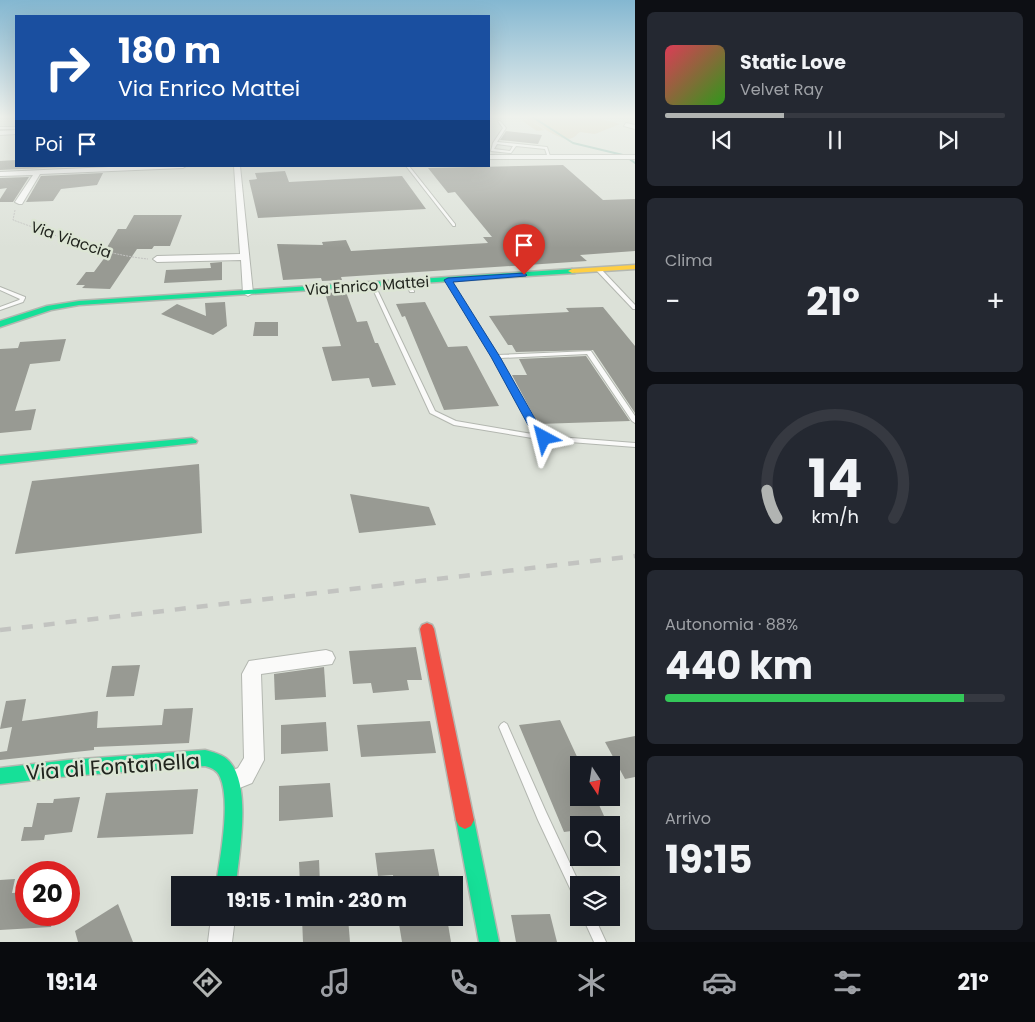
<!DOCTYPE html>
<html lang="it">
<meta charset="utf-8">
<style>
:root{--surface:#171b24;--page:#242831;--text:#f1f3f6;--muted:#9ea1a6;--line:#363941;--accent:#b1b4b2}
body{margin:0;font-family:Poppins,sans-serif;background:var(--page);color:var(--text);height:100vh;display:flex;flex-direction:column;font-size:19px;white-space:nowrap}
*{box-sizing:border-box;margin:0}
p{font-size:16px;color:var(--muted)}
.icon{flex:none;width:28px;height:28px;fill:none;stroke:currentColor;stroke-width:2;stroke-linecap:round;stroke-linejoin:round}
.map{position:relative;flex:1;overflow:hidden}
.panel{display:flex;flex-direction:column;gap:12px;padding:12px;background:#0d0f14;width:400px}
.panel>*{flex:none}
.top-card{position:absolute;left:15px;top:15px;width:475px;height:152px;border-radius:0px;box-shadow:0 5px 20px #0002;background:#1a4fa0;color:#fff;overflow:hidden}
.needle{width:32px;rotate:168deg}
.tools{position:absolute;left:570px;top:756px;display:grid;gap:10px}
.tools a{display:grid;place-items:center;width:50px;height:50px;border-radius:0px;background:var(--surface);box-shadow:0 5px 20px #0002;font-size:25px}
.speed{position:absolute;left:15px;top:861px;display:flex;gap:10px;font-size:25px;font-weight:700;text-align:center}
.speed>*{display:grid;place-content:center;width:65px;height:65px;border-radius:50%;background:var(--surface);box-shadow:0 5px 20px #0002;line-height:1}
.speed .limit{border:8px solid #d22;background:#fff;color:#111}
.pin{position:absolute;display:grid;place-items:center;width:42px;height:42px;color:#fff;margin:-51px -21px;border-radius:50% 50% 50% 0;rotate:-45deg;box-shadow:0 0 5px #0007}
.pin .icon{rotate:45deg}
.me{position:absolute;width:55px;margin:-28px;rotate:322deg;stroke-linejoin:round;filter:drop-shadow(0 0 4px #0008)}
.turn{display:flex;align-items:center;gap:18px;height:105px;padding:0 20px;font-size:22px}
.turn .icon{width:65px;height:65px;stroke-width:2.5}
.turn b{display:block;font-size:35px;line-height:42px}
.then{display:flex;align-items:center;height:48px;padding:0 20px;background:#0003;gap:10px;font-size:19px}
.big{font-size:38px;font-weight:700;line-height:1.1}
.panel .card{flex:1;display:flex;flex-direction:column;justify-content:center;gap:8px;min-width:0;padding:0 18px;border-radius:8px;background:var(--page)}
.panel .dial{align-items:center;gap:0}
.dial svg{height:130px;overflow:visible;fill:none;stroke:var(--line);stroke-width:7;stroke-linecap:round;text-anchor:middle}
.dial text{fill:var(--text);stroke:none}
.song{display:flex;align-items:center;gap:15px}
.cover{width:60px;height:60px;border-radius:8px;background:linear-gradient(135deg,hsl(350 70% 55%),hsl(110 70% 35%))}
.played{height:5px;border-radius:2px;background:linear-gradient(90deg,var(--accent) 35%,var(--line) 35%)}
.keys{display:flex;justify-content:space-around;direction:ltr}
.heat{display:flex;justify-content:space-between;align-items:center;font-size:28px;direction:ltr}
.charge{height:8px;border-radius:4px;background:linear-gradient(90deg,#34c759 88%,var(--line) 0)}
.trip{position:absolute;left:171px;top:876px;width:292px;height:50px;border-radius:0px;background:var(--surface);box-shadow:0 5px 20px #0002;font-weight:700;line-height:50px;text-align:center}
.tabs{display:flex;height:80px;justify-content:space-around;align-items:center;background:#090b0e;color:var(--muted)}
.tabs .icon{width:35px;height:35px}
.tabs .current{color:var(--accent)}
.tabs b{font-size:22px;color:var(--text)}
main{display:flex;flex:1;min-height:0}
.map>svg:first-child{display:block}
</style>
<main>
<div class="map">
<svg width="635" height="942" viewBox="0 0 635 942">
<rect width="100%" height="100%" fill="#dce1d8"/>
<path fill="#d7ceb4" d="M521 116H588L620 124 595 134 580 132C578 133 576 136 574 137 563 145 540 124 529 120L545 130 537 131 521 120H529Z"/>
<g fill="none" stroke-linecap="round" stroke-linejoin="round">
<g stroke="#8ebcaf" stroke-width="2">
<polyline points="531,116 573,143 623,155"/>
<polyline points="628,158 635,163"/>
</g>
</g>
<g fill="#989a93">
<polygon points="506,131 542,135 538,144 500,140"/>
<polygon points="16,160 16,166 20,167 85,166 0,170 0,161"/>
<polygon points="563,165 603,200 635,199 635,251 580,255 587,261 341,277 342,280 322,281 321,278 283,280 277,244 323,245 322,242 346,240 351,251 488,243 483,237 492,237 455,192 448,193 428,168"/>
<polygon points="285,171 289,182 402,176 426,209 258,218 249,180 257,179 255,173"/>
<polygon points="103,173 97,185 61,189 53,201 26,202 41,176"/>
<polygon points="29,177 13,202 0,202 0,199 7,188 0,189 0,178"/>
<polygon points="134,215 182,215 170,246 154,246 152,249 137,249 110,289 82,288 85,285 76,285 86,272 94,272 111,249 106,249 118,229 126,229"/>
<polygon points="222,262 222,280 164,283 166,270 211,268 210,263"/>
<polygon points="346,292 357,322 367,321 375,343 378,343 396,385 372,387 369,378 332,381 322,347 341,346 325,293"/>
<polygon points="225,302 227,326 213,335 161,314 177,304 206,316 205,303"/>
<polygon points="425,302 448,347 467,346 499,406 444,410 405,316 402,317 396,304"/>
<polygon points="603,307 635,346 635,413 593,350 516,352 512,345 508,345 489,316 569,312 566,308"/>
<polygon points="255,322 278,322 278,336 253,336"/>
<polygon points="66,339 60,361 30,364 15,411 36,409 31,430 0,433 0,349 18,348 20,342"/>
<polygon points="586,356 630,421 538,424 512,375 527,375 519,359"/>
<polygon points="199,464 202,533 15,554 32,481"/>
<polygon points="350,494 429,507 436,525 359,533"/>
<polygon points="416,647 422,680 407,680 409,690 373,693 371,683 353,684 349,651"/>
<polygon points="140,665 134,696 106,697 112,666"/>
<polygon points="324,667 326,697 275,700 274,674"/>
<polygon points="26,699 22,721 98,711 97,728 162,725 164,709 193,708 189,743 94,747 94,750 0,760 0,752 7,751 12,727 0,729 6,701"/>
<polygon points="560,720 579,761 579,798 596,798 608,825 579,825 579,830 564,832 519,725"/>
<polygon points="430,721 436,753 361,757 357,725"/>
<polygon points="326,722 328,751 281,754 281,725"/>
<polygon points="635,736 635,777 625,779 605,742"/>
<polygon points="330,783 333,817 279,821 279,786"/>
<polygon points="198,789 193,834 97,838 106,793"/>
<polygon points="80,797 72,832 45,835 44,840 21,841 24,827 32,827 37,803 53,803 54,799"/>
<polygon points="434,849 441,885 394,885 393,875 378,876 375,853"/>
<polygon points="319,860 320,885 300,885 299,862"/>
<polygon points="15,879 12,893 26,892 26,915 54,915 51,927 0,930 0,880"/>
<polygon points="118,904 133,942 78,942 75,931"/>
<polygon points="550,914 557,942 516,942 511,915"/>
<polygon points="302,918 348,918 350,942 303,942"/>
<polygon points="398,918 447,918 451,942 402,942"/>
</g>
<g fill="none" stroke-linecap="round" stroke-linejoin="round">
<g stroke="#b3b7b0" stroke-width="2">
<g id="lane">
<path d="M498 121H500L506 128 497 142 547 147 551 159 548 158 545 149 516 146 511 153 491 151 493 143 503 128ZM497 144 513 146 510 151 494 149Z"/>
<rect x="0" y="127" width="16" height="2"/>
<polygon points="406,166 409,166 455,224 455,226 453,226"/>
<polygon points="597,269 601,269 635,305 635,309 633,309 597,271"/>
<polygon points="446,279 450,280 498,355 591,351 635,416 635,423 632,421 587,354 500,358 536,424 546,436 635,443 635,447 544,440 454,425 430,413 371,285 371,284 375,285 435,411 456,421 538,435 530,425 493,357 446,280"/>
<polygon points="405,282 409,282 414,291 414,292 410,292 405,283"/>
<polygon points="0,287 25,297 25,298 23,302 0,310 0,307 19,300 20,299 0,290"/>
<polygon points="504,722 507,724 546,812 580,885 579,885 579,901 575,899 538,820 499,727 501,724"/>
<polygon points="583,918 595,918 606,942 594,942"/>
</g>
</g>
<g stroke="#b3b7b0" stroke-width="2">
<g id="street">
<polygon points="626,123 635,125 635,129 624,126"/>
<polygon points="16,130 16,134 0,135 0,131"/>
<rect x="489" y="155" width="146" height="4"/>
<polygon points="131,166 186,166 183,168 40,174 22,204 19,204 15,202 33,175 0,176 0,172"/>
<polygon points="234,166 240,166 253,293 248,296 243,293 241,260 157,262 153,259 157,256 240,254"/>
<polygon points="326,650 332,652 335,658 332,664 261,674 264,760 252,783 232,791 225,788 222,781 225,774 238,768 244,758 242,674 249,661"/>
<polygon points="211,918 235,918 232,942 208,942"/>
</g>
</g>
<g stroke="#b3b7b0" stroke-width="3">
<g id="fast">
<polygon points="572,269 576,271 575,273 79,305 51,310 0,327 0,321 47,306 79,301"/>
<polygon points="192,438 197,441 196,443 0,464 0,456"/>
<path d="M205 750C213 752 224 755 229 761 252 786 239 853 236 885H216C220 859 231 801 220 777 217 770 212 768 205 766L68 776 0 784V768L68 760Z"/>
<polygon points="465,811 471,814 474,820 499,942 479,942 456,820 459,814"/>
</g>
</g>
<g stroke="#b3b7b0" stroke-width="3">
<polygon id="slow" points="635,265 635,269 572,273 568,271 572,269"/>
</g>
<g stroke="#b3b7b0" stroke-width="3">
<polygon id="jam" points="427,623 432,625 434,629 474,820 471,826 465,829 459,826 456,820 420,629 422,625"/>
</g>
<path stroke="#c2c2c0" stroke-width="1" stroke-dasharray="2 1" stroke-linecap="butt" d="M15 210 13 220C58 236 100 254 148 259"/>
<use href="#lane" fill="#fafaf9" fill-rule="evenodd"/>
<use href="#street" fill="#fafaf9" fill-rule="evenodd"/>
<use href="#fast" fill="#16e098" fill-rule="evenodd"/>
<use href="#slow" fill="#ffcf43" fill-rule="evenodd"/>
<use href="#jam" fill="#f24e42" fill-rule="evenodd"/>
<polyline stroke="#c2c3c0" stroke-width="4.5" stroke-dasharray="11 11" stroke-linecap="butt" points="0,630 635,556"/>
</g>
<linearGradient id="sky" x2="0" y2="1"><stop stop-color="#84b7d1"/><stop offset="0.47" stop-color="#eff2ed"/><stop offset="1" stop-color="#eff2ed" stop-opacity="0"/></linearGradient>
<rect width="635" height="248" fill="url(#sky)"/>
<polygon fill="#1a73e8" stroke="#114b97" points="524,273 527,275 526,276 453,282 500,357 538,424 550,438 544,441 541,440 528,425 491,357 444,280 448,278"/>
<g text-anchor="middle" stroke-width="5" stroke-linejoin="round" paint-order="stroke">
<g font-size="15" fill="#21251e" stroke="#dce5d4">
<text transform="translate(71 240) rotate(19)" y="5">Via Viaccia</text>
<text transform="translate(367 286) rotate(-4)" y="5">Via Enrico Mattei</text>
</g>
<g font-size="21" fill="#21251e" stroke="#dce5d4">
<text transform="translate(113 767) rotate(-4)" y="7">Via di Fontanella</text>
</g>
</g>
</svg>
<div class="tools">
<a><svg class="needle" viewBox="-14 -14 28 28"><path d="M0-13l5 13h-10z" fill="#e53935"/><path d="M0 13l5-13h-10z" fill="#9ea1a6"/></svg></a>
<a><svg class="icon" aria-label="search" viewBox="0 0 24 24"><circle cx="10" cy="10" r="6"/><path d="M15 15l6 6"/></svg></a>
<a><svg class="icon" aria-label="layers" viewBox="0 0 24 24"><path d="M12 4l9 5-9 5-9-5zM3 14l9 5 9-5"/></svg></a>
</div>
<div class="speed"><div class="limit">20</div></div>
<div class="pin" style="left:524px;top:275px;background:#d93025"><svg class="icon" aria-label="arrive" viewBox="0 0 24 24"><path d="M6 21V4h12l-3 4 3 4H6"/></svg></div>
<svg class="me" style="left:544px;top:438px" viewBox="-20 -20 40 40"><path d="M0-17L14 15 0 8-14 15z" fill="#1a73e8" stroke="#fff" stroke-width="4"/></svg>
<div class="trip">19:15 · 1 min · 230 m</div>
<div class="top-card">
<div class="turn"><svg class="icon" aria-label="right" viewBox="0 0 24 24"><path d="M7 20v-9h11M14 6l5 5-5 5"/></svg><div><b>180 m</b>Via Enrico Mattei</div></div>
<div class="then">Poi<svg class="icon" aria-label="arrive" viewBox="0 0 24 24"><path d="M6 21V4h12l-3 4 3 4H6"/></svg></div>
</div>
</div>
<section class="panel">
<div class="card">
<div class="song"><i class="cover"></i><div><b>Static Love</b><p>Velvet Ray</p></div></div>
<div class="played"></div>
<div class="keys"><svg class="icon" aria-label="previous" viewBox="0 0 24 24"><path d="M18 5L8 12l10 7zM5 5v14"/></svg><svg class="icon" aria-label="pause" viewBox="0 0 24 24"><path d="M8 5v14M16 5v14"/></svg><svg class="icon" aria-label="next" viewBox="0 0 24 24"><path d="M6 5l10 7-10 7zM19 5v14"/></svg></div>
</div>
<div class="card"><p>Clima</p>
<div class="heat"><a>−</a><b class="big">21°</b><a>+</a></div>
</div>
<div class="card dial"><svg viewBox="0 0 100 80">
<path d="M14 69A42 42 0 1 1 86 69"/>
<path d="M14 69A42 42 0 0 1 8 52" stroke="#b1b4b2"/>
<text x="50" y="56" font-size="32" font-weight="700">14</text>
<text x="50" y="72" font-size="11">km/h</text>
</svg></div>
<div class="card"><p>Autonomia · 88%</p><b class="big">440 km</b><div class="charge"></div></div>
<div class="card"><p>Arrivo</p><b class="big">19:15</b></div>
</section>
</main>
<nav class="tabs">
<b>19:14</b>
<svg class="icon current" aria-label="directions" viewBox="0 0 24 24"><path d="M12 3l9 9-9 9-9-9zM9 14v-3h6M13 9l2 2-2 2"/></svg>
<svg class="icon" aria-label="music" viewBox="0 0 24 24"><path d="M9 18V5l10-2v13"/><circle cx="6" cy="18" r="3"/><circle cx="16" cy="16" r="3"/></svg>
<svg class="icon" aria-label="phone" viewBox="0 0 24 24"><path d="M5 4h4l2 5-3 2q2 4 5 5l2-3 5 2v4C11 20 4 13 5 4z"/></svg>
<svg class="icon" aria-label="climate" viewBox="0 0 24 24"><path d="M12 3v18M4 7l16 10M4 17L20 7"/></svg>
<svg class="icon" aria-label="car" viewBox="0 0 24 24"><path d="M5 17H2v-5l4-1 3-4h7l3 4 3 1v5h-3M9 17h6M6 11h13"/><circle cx="7" cy="17" r="2"/><circle cx="17" cy="17" r="2"/></svg>
<svg class="icon" aria-label="filters" viewBox="0 0 24 24"><path d="M4 7h16M4 17h16"/><circle cx="9" cy="7" r="2"/><circle cx="15" cy="17" r="2"/></svg>
<b>21°</b>
</nav>
